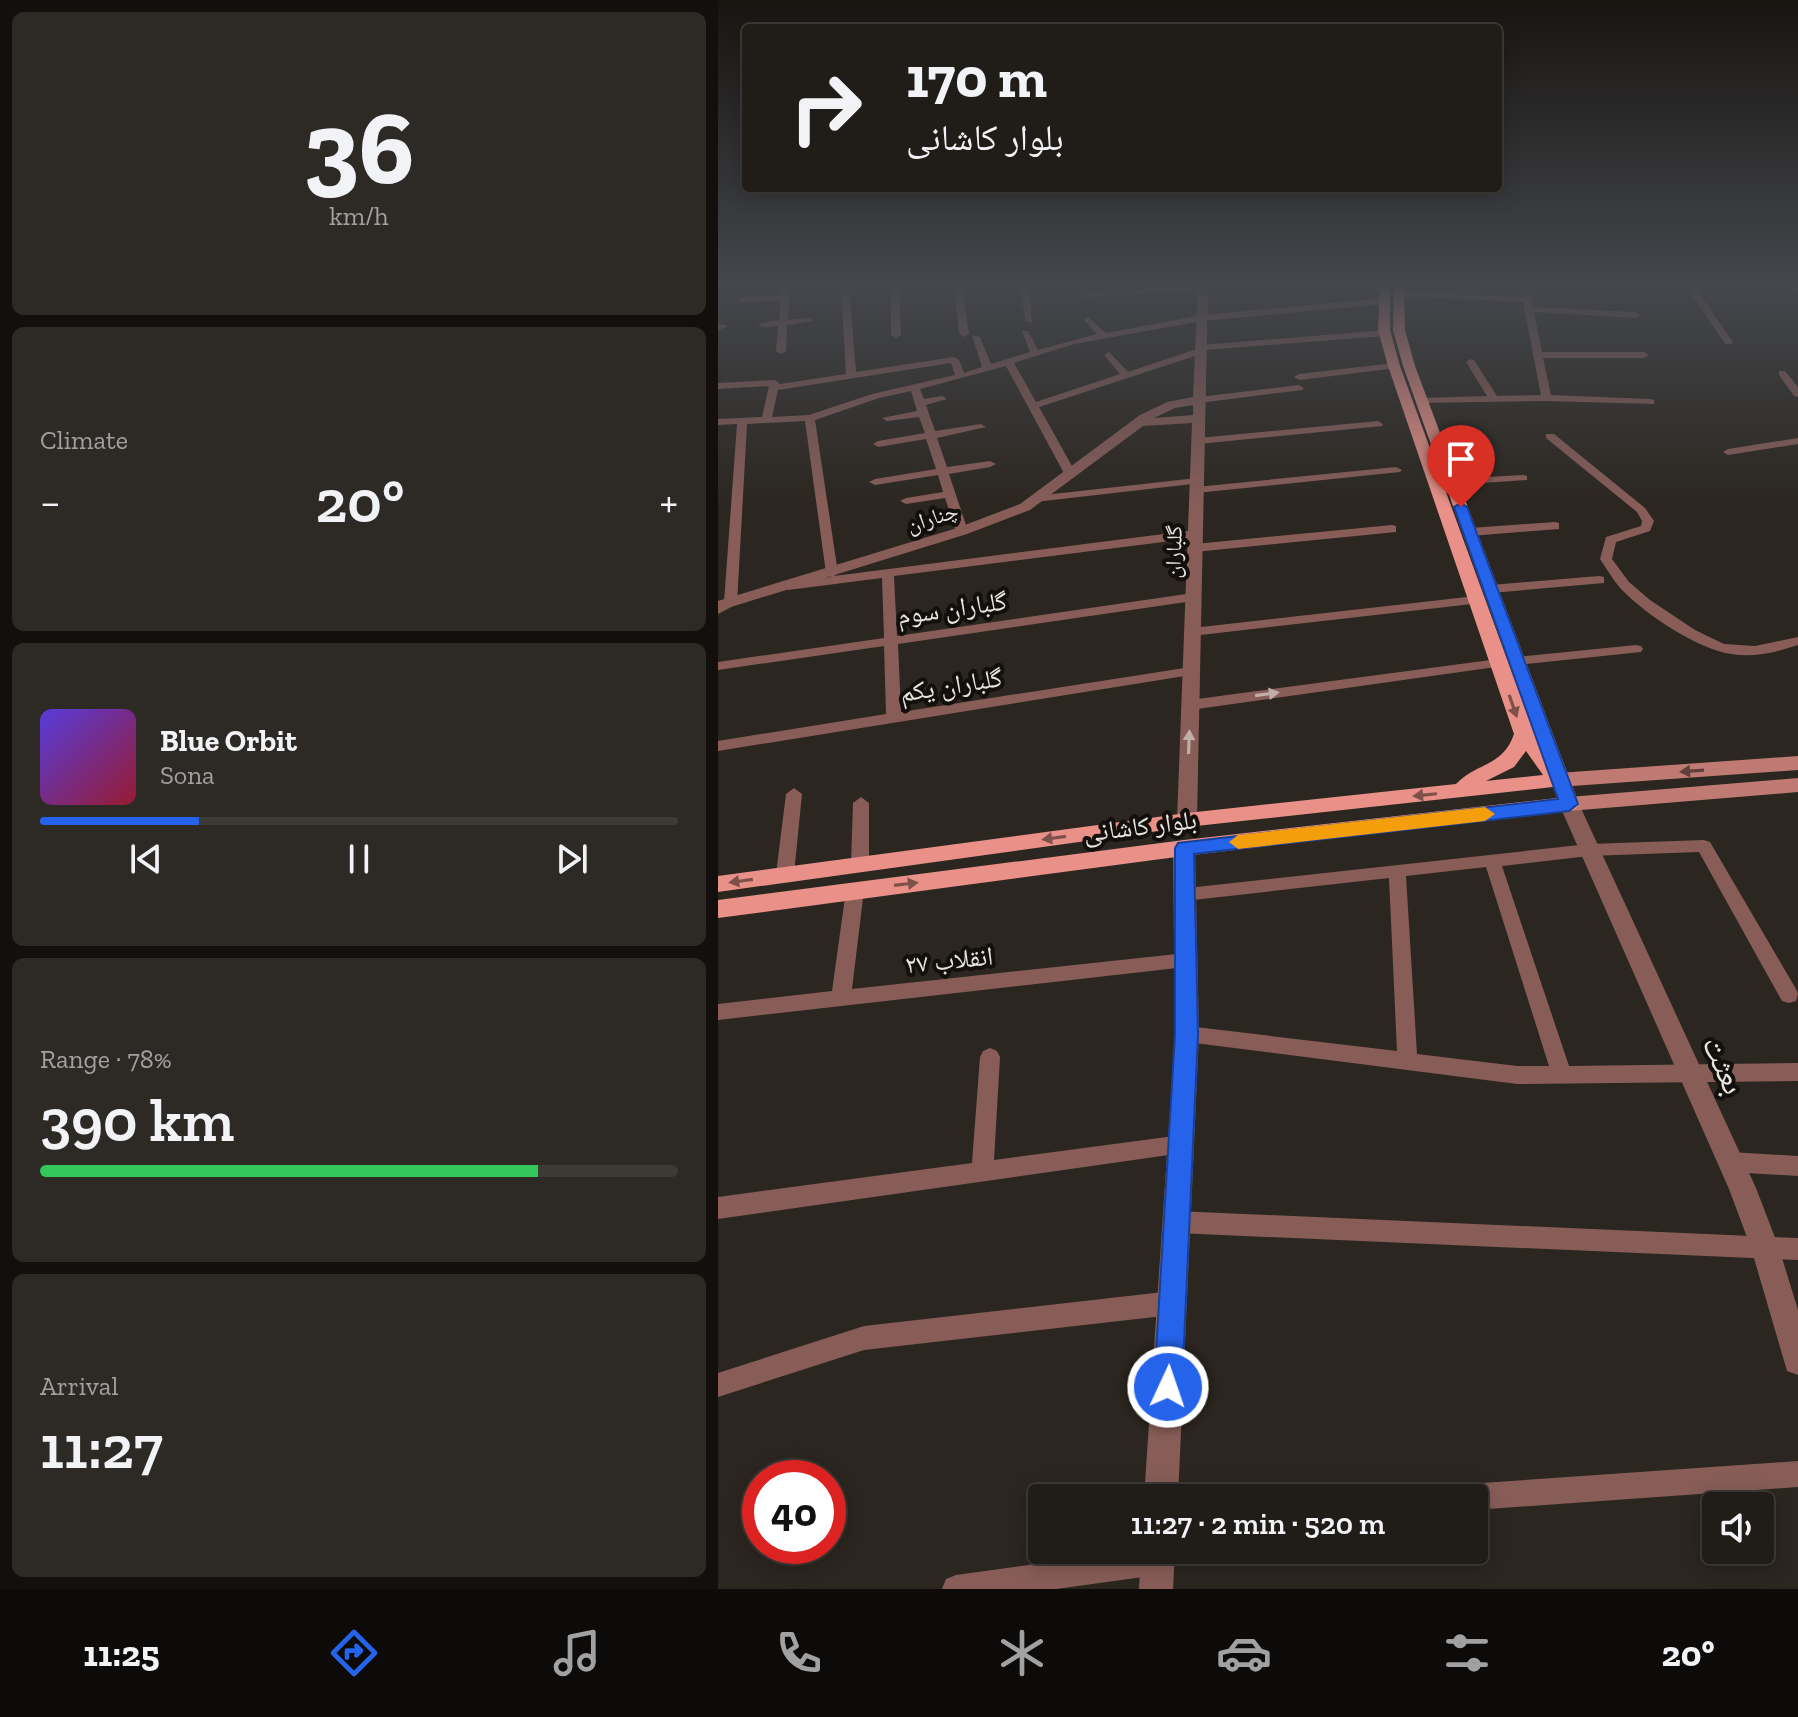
<!DOCTYPE html>
<meta charset="utf-8">
<style>
:root{--surface:#201c17;--page:#2d2924;--text:#f1f3f6;--muted:#a2a1a1;--line:#3d3a36;--accent:#2563eb}
body{margin:0;font-family:"Zilla Slab","Noto Naskh Arabic",serif;background:var(--page);color:var(--text);height:100vh;display:flex;flex-direction:column;font-size:30px;white-space:nowrap}
*{box-sizing:border-box;margin:0}
p{font-size:26px;color:var(--muted)}
.icon{flex:none;width:44px;height:44px;fill:none;stroke:currentColor;stroke-width:2;stroke-linecap:round;stroke-linejoin:round}
.map{position:relative;flex:1;overflow:hidden}
.drawer{display:flex;flex-direction:column;gap:12px;padding:12px;background:#120f0d;width:718px}
.drawer>*{flex:none}
.guide{position:absolute;left:24px;top:24px;width:760px;height:168px;border-radius:8px;box-shadow:0 4px 20px #0003,0 0 0 2px var(--line);background:#201c17;color:var(--text);overflow:hidden}
.buttons{position:absolute;left:984px;top:1492px;display:grid;gap:16px}
.buttons a{display:grid;place-items:center;width:72px;height:72px;border-radius:8px;background:var(--surface);box-shadow:0 4px 20px #0003,0 0 0 2px var(--line);font-size:40px}
.speed{position:absolute;left:24px;top:1460px;display:flex;gap:16px;font-size:40px;font-weight:700;text-align:center}
.speed>*{display:grid;place-content:center;width:104px;height:104px;border-radius:50%;background:var(--surface);box-shadow:0 4px 20px #0003,0 0 0 2px var(--line);line-height:1}
.speed .limit{border:12px solid #d22;background:#fff;color:#111}
.pin{position:absolute;display:grid;place-items:center;width:68px;height:68px;color:#fff;margin:-82px -34px;border-radius:50% 50% 50% 0;rotate:-45deg;box-shadow:0 0 8px #0007}
.pin .icon{rotate:45deg}
.me{position:absolute;width:88px;margin:-44px;rotate:3deg;stroke-linejoin:round;filter:drop-shadow(0 0 6px #0008)}
.turn{display:flex;align-items:center;gap:28px;height:168px;padding:0 32px;font-size:36px}
.turn .icon{width:104px;height:104px;stroke-width:2.5}
.turn b{display:block;font-size:56px;line-height:68px}
.big{font-size:60px;font-weight:600;line-height:1.1}
.drawer .tile{flex:1;display:flex;flex-direction:column;justify-content:center;gap:12px;min-width:0;padding:0 28px;border-radius:12px;background:var(--page)}
.drawer .dial{align-items:center;gap:0}
.dial b{font-size:104px;line-height:1}
.song{display:flex;align-items:center;gap:24px}
.cover{width:96px;height:96px;border-radius:12px;background:linear-gradient(135deg,hsl(250 70% 55%),hsl(350 70% 35%))}
.played{height:8px;border-radius:4px;background:linear-gradient(90deg,var(--accent) 25%,var(--line) 25%)}
.keys{display:flex;justify-content:space-around;direction:ltr}
.heat{display:flex;justify-content:space-between;align-items:center;font-size:44px;direction:ltr}
.charge{height:12px;border-radius:6px;background:linear-gradient(90deg,#34c759 78%,var(--line) 0)}
.trip{position:absolute;left:310px;top:1484px;width:460px;height:80px;border-radius:8px;background:var(--surface);box-shadow:0 4px 20px #0003,0 0 0 2px var(--line);font-weight:600;line-height:80px;text-align:center}
.tabs{display:flex;height:128px;justify-content:space-around;align-items:center;background:#0d0b09;color:var(--muted)}
.tabs .icon{width:56px;height:56px}
.tabs .selected{color:var(--accent)}
.tabs b{font-size:36px;color:var(--text)}
main{display:flex;flex:1;min-height:0}
.map>svg:first-child{display:block}
</style>
<main>
<section class="drawer">
<div class="tile dial"><b>36</b><p>km/h</p></div>
<div class="tile"><p>Climate</p>
<div class="heat"><a>−</a><b class="big">20°</b><a>+</a></div>
</div>
<div class="tile">
<div class="song"><i class="cover"></i><div><b>Blue Orbit</b><p>Sona</p></div></div>
<div class="played"></div>
<div class="keys"><svg class="icon" aria-label="previous" viewBox="0 0 24 24"><path d="M18 5L8 12l10 7zM5 5v14"/></svg><svg class="icon" aria-label="pause" viewBox="0 0 24 24"><path d="M8 5v14M16 5v14"/></svg><svg class="icon" aria-label="next" viewBox="0 0 24 24"><path d="M6 5l10 7-10 7zM19 5v14"/></svg></div>
</div>
<div class="tile"><p>Range · 78%</p><b class="big">390 km</b><div class="charge"></div></div>
<div class="tile"><p>Arrival</p><b class="big">11:27</b></div>
</section>
<div class="map">
<svg width="1080" height="1589" viewBox="0 0 1080 1589">
<rect width="100%" height="100%" fill="#2b261f"/>
<g fill="none" stroke-linecap="round" stroke-linejoin="round">
<g fill="#885d58" fill-rule="evenodd">
<polygon points="64,286 72,286 70,320 91,318 95,321 69,325 68,351 63,354 58,351 60,326 44,327 40,324 61,320 63,300 24,303 20,300 24,297 63,295"/>
<path d="M123 286H131L138 372 236 357 241 360 246 373 264 367 254 335 262 337 273 364 312 352 304 331H310L320 350 379 334 366 320 370 317 388 333 484 315 666 298 670 301 666 304 484 321 356 344 296 363 318 402 402 374 386 355 391 352 410 372 479 349 483 345 667 330 672 333 667 336 487 350 486 353 321 407 359 475 353 478 347 475 288 366 202 389 206 399 224 396 229 399 208 405 217 431 263 424 268 427 219 438 229 467 272 461 278 464 272 467 231 474 250 531 244 535 238 531 227 498 188 504 182 501 188 498 225 492 220 475 157 485 151 482 157 479 218 469 208 439 160 447 155 444 160 441 207 433 201 417 169 421 164 418 199 411 193 391 161 398 97 420 120 573 116 576 477 530 483 534 477 538 176 576 179 636 475 593 482 597 475 601 180 644 183 712 473 667 480 671 473 675 0 751V741L168 714 166 646 0 670V662L166 638 164 578 70 590 64 586 70 582 113 577 108 573 87 421 29 424 19 604 0 614V605L6 602 19 424 0 425V419L44 417 51 386 0 389V383L57 380 62 384 128 374ZM233 363 237 375 154 394 91 415 54 417 60 390Z"/>
<polygon points="173,286 181,286 183,335 178,338 173,335"/>
<polygon points="236,286 244,286 251,334 246,337 241,334"/>
<polygon points="303,286 311,286 314,323 307,321"/>
<polygon points="360,286 368,286 369,291 474,286 489,288 485,291 365,297 361,294"/>
<polygon points="802,286 810,286 815,307 918,312 922,315 918,318 816,312 824,352 926,352 931,355 926,358 825,358 833,395 932,399 936,400 936,404 829,401 700,403 700,399 704,398 769,396 748,362 753,359 756,360 779,396 823,395 805,302 681,296 677,293 678,291 804,297"/>
<polygon points="968,286 976,286 1015,342 1013,344 1007,344"/>
<polygon points="0,324 8,325 9,327 0,330"/>
<polygon points="676,363 681,366 679,368 581,380 576,377 581,374"/>
<polygon points="1061,371 1067,371 1080,387 1080,397 1076,396 1061,375"/>
<polygon points="581,385 586,388 584,390 481,403 476,400 481,397"/>
<polygon points="660,421 665,424 664,426 480,444 475,441 480,438"/>
<path d="M828 434H836L927 508 936 521 932 531 898 542 894 559 911 582 932 600 977 630 1006 644 1037 646 1080 637V645C1059 652 1035 658 1013 654 979 649 927 614 903 589 895 580 889 569 882 559L888 537 923 526 924 521 919 512 828 438Z"/>
<polygon points="1080,438 1080,444 1010,455 1005,452 1010,449"/>
<polygon points="678,467 684,470 682,472 478,493 472,490 478,487"/>
<polygon points="805,475 809,476 809,480 734,485 728,482 734,479"/>
<polygon points="479,478 483,479 483,483 317,502 311,499 317,496"/>
<polygon points="837,522 841,523 841,529 752,536 746,532 752,528"/>
<polygon points="674,525 678,526 678,532 477,552 471,548 477,544"/>
<polygon points="881,576 886,577 886,583 773,593 767,589 773,585"/>
<polygon points="758,596 763,597 763,603 474,636 467,632 474,628"/>
<polygon points="918,645 923,646 925,649 923,652 799,665 792,661 799,657"/>
<polygon points="780,659 787,663 785,666 472,710 465,705 472,700"/>
<polygon points="76,788 84,794 76,874 73,879 61,879 58,874 68,794"/>
<polygon points="143,797 151,803 151,864 148,868 136,868 133,864 135,803"/>
<path d="M986 840 992 842 1078 989 1080 994 1078 1001 1071 1003 1064 1001 981 852 871 856 784 866 851 1066 1080 1063V1081L799 1084 469 1042 462 1040 459 1034 462 1028 469 1026 679 1051 671 878 466 901 460 899 457 894 460 889 871 844ZM768 867 831 1066H799L699 1054 688 876Z"/>
<polygon points="137,883 143,885 146,890 134,989 468,953 475,955 477,960 475,965 468,967 0,1020 0,1004 114,991 128,890 131,885"/>
<polygon points="272,1048 279,1051 282,1057 276,1160 464,1135 472,1138 475,1145 472,1152 0,1219 0,1197 254,1163 262,1057 265,1051"/>
<polygon points="1012,1152 1080,1156 1080,1176 1012,1172 1004,1169 1001,1162 1004,1155"/>
<polygon points="459,1211 1080,1238 1080,1260 459,1233 451,1230 448,1222 451,1214"/>
<polygon points="454,1291 462,1295 466,1303 462,1311 454,1315 146,1350 0,1397 0,1373 146,1326"/>
<polygon points="1080,1461 1080,1487 756,1510 756,1498 722,1498 726,1489 735,1485"/>
<polygon points="420,1550 450,1551 454,1561 450,1571 440,1575 338,1589 224,1589 228,1579 238,1575"/>
</g>
<g fill="#885d58" fill-rule="evenodd">
<path d="M480 286H490L479 820 476 825H462L459 820 474 423 425 426 312 510 249 534 0 611V601L239 528 302 504 422 415 449 402 475 397ZM475 405V415L436 418 457 408Z"/>
<polygon points="851,797 861,804 1038,1188 1061,1248 1080,1310 1080,1375 1069,1371 1033,1248 1011,1189 841,804"/>
<polygon points="466,840 473,843 477,848 481,1034 460,1498 426,1498 457,1034 455,848 459,843"/>
<polygon points="423,1550 457,1550 455,1589 421,1589"/>
</g>
<g fill="#bf7a73" fill-rule="evenodd">
<polygon points="1080,756 1080,770 840,787 830,780 840,773"/>
<polygon points="1080,778 1080,792 851,811 841,804 851,797"/>
</g>
<g fill="#e99188" fill-rule="evenodd">
<path d="M662 286H672V330L682 366 817 736 685 366 675 330 676 286H686L687 330 697 366 861 804 858 809 466 856 0 918V900L466 840 839 798 835 787 469 827 0 892V876L469 813 738 784C759 762 785 767 796 734L670 366 660 330ZM808 751 825 775 768 781 796 767Z"/>
<polygon points="1067,286 1080,286 1080,290 1068,288"/>
</g>
</g>
<defs><path id="oneway-solid" d="M-6-.8H1V-3.2L6.5 0L1 3.2V.8H-6Z" transform="scale(2)"/></defs>
<g fill="#c1aea9">
<use href="#oneway-solid" transform="translate(549 694) rotate(-8)"/>
<use href="#oneway-solid" transform="translate(471 742) rotate(-88)"/>
</g>
<g fill="#7e504a">
<use href="#oneway-solid" transform="translate(795 706) rotate(71)"/>
<use href="#oneway-solid" transform="translate(707 795) rotate(174)"/>
<use href="#oneway-solid" transform="translate(336 838) rotate(172)"/>
<use href="#oneway-solid" transform="translate(23 881) rotate(172)"/>
<use href="#oneway-solid" transform="translate(188 884) rotate(-7)"/>
</g>
<use fill="#603f3a" href="#oneway-solid" transform="translate(974 771) rotate(176)"/>
<linearGradient id="sky" x2="0" y2="1"><stop stop-color="#181511"/><stop offset="0.56" stop-color="#44474d"/><stop offset="1" stop-color="#44474d" stop-opacity="0"/></linearGradient>
<rect width="1080" height="508" fill="url(#sky)"/>
<polygon fill="#2563eb" stroke="#184099" stroke-width="2" points="743,503 749,507 860,804 851,811 476,854 480,1034 464,1387 460,1397 450,1401 440,1397 436,1387 457,1034 457,848 460,843 840,799 736,507"/>
<polygon fill="#f59e0b" points="767,807 777,814 767,821 520,849 511,842 520,835"/>
<g text-anchor="middle" stroke-width="8" stroke-linejoin="round" paint-order="stroke">
<g font-size="22" fill="#e7e4df" stroke="#120f0c">
<text transform="translate(214 517) rotate(-18)" y="8">چناران</text>
<text transform="translate(455 552) rotate(-88)" y="8">گلباران</text>
</g>
<g font-size="26" fill="#e7e4df" stroke="#120f0c">
<text transform="translate(234 608) rotate(-8)" y="9">گلباران سوم</text>
<text transform="translate(233 685) rotate(-9)" y="9">گلباران یکم</text>
<text transform="translate(422 826) rotate(-7)" y="9">بلوار کاشانی</text>
<text transform="translate(231 960) rotate(-6)" y="9">انقلاب ۲۷</text>
</g>
<g font-size="32" fill="#e7e4df" stroke="#120f0c">
<text transform="translate(1006 1065) rotate(66)" y="11">بعثت</text>
</g>
</g>
</svg>
<div class="buttons">
<a><svg class="icon" aria-label="sound" viewBox="0 0 24 24"><path d="M4 9h4l5-4v14l-5-4H4zM17 9q2 3 0 6"/></svg></a>
</div>
<div class="speed"><div class="limit">40</div></div>
<div class="pin" style="left:743px;top:507px;background:#d93025"><svg class="icon" aria-label="arrive" viewBox="0 0 24 24"><path d="M6 21V4h12l-3 4 3 4H6"/></svg></div>
<svg class="me" style="left:450px;top:1387px" viewBox="-20 -20 40 40"><circle r="17" fill="#2563eb" stroke="#fff" stroke-width="3"/><path d="M0-11L8 9 0 5-8 9z" fill="#fff"/></svg>
<div class="trip">11:27 · 2 min · 520 m</div>
<div class="guide">
<div class="turn"><svg class="icon" aria-label="right" viewBox="0 0 24 24"><path d="M7 20v-9h11M14 6l5 5-5 5"/></svg><div><b>170 m</b>بلوار کاشانی</div></div>
</div>
</div>
</main>
<nav class="tabs">
<b>11:25</b>
<svg class="icon selected" aria-label="directions" viewBox="0 0 24 24"><path d="M12 3l9 9-9 9-9-9zM9 14v-3h6M13 9l2 2-2 2"/></svg>
<svg class="icon" aria-label="music" viewBox="0 0 24 24"><path d="M9 18V5l10-2v13"/><circle cx="6" cy="18" r="3"/><circle cx="16" cy="16" r="3"/></svg>
<svg class="icon" aria-label="phone" viewBox="0 0 24 24"><path d="M5 4h4l2 5-3 2q2 4 5 5l2-3 5 2v4C11 20 4 13 5 4z"/></svg>
<svg class="icon" aria-label="climate" viewBox="0 0 24 24"><path d="M12 3v18M4 7l16 10M4 17L20 7"/></svg>
<svg class="icon" aria-label="car" viewBox="0 0 24 24"><path d="M5 17H2v-5l4-1 3-4h7l3 4 3 1v5h-3M9 17h6M6 11h13"/><circle cx="7" cy="17" r="2"/><circle cx="17" cy="17" r="2"/></svg>
<svg class="icon" aria-label="filters" viewBox="0 0 24 24"><path d="M4 7h16M4 17h16"/><circle cx="9" cy="7" r="2"/><circle cx="15" cy="17" r="2"/></svg>
<b>20°</b>
</nav>
